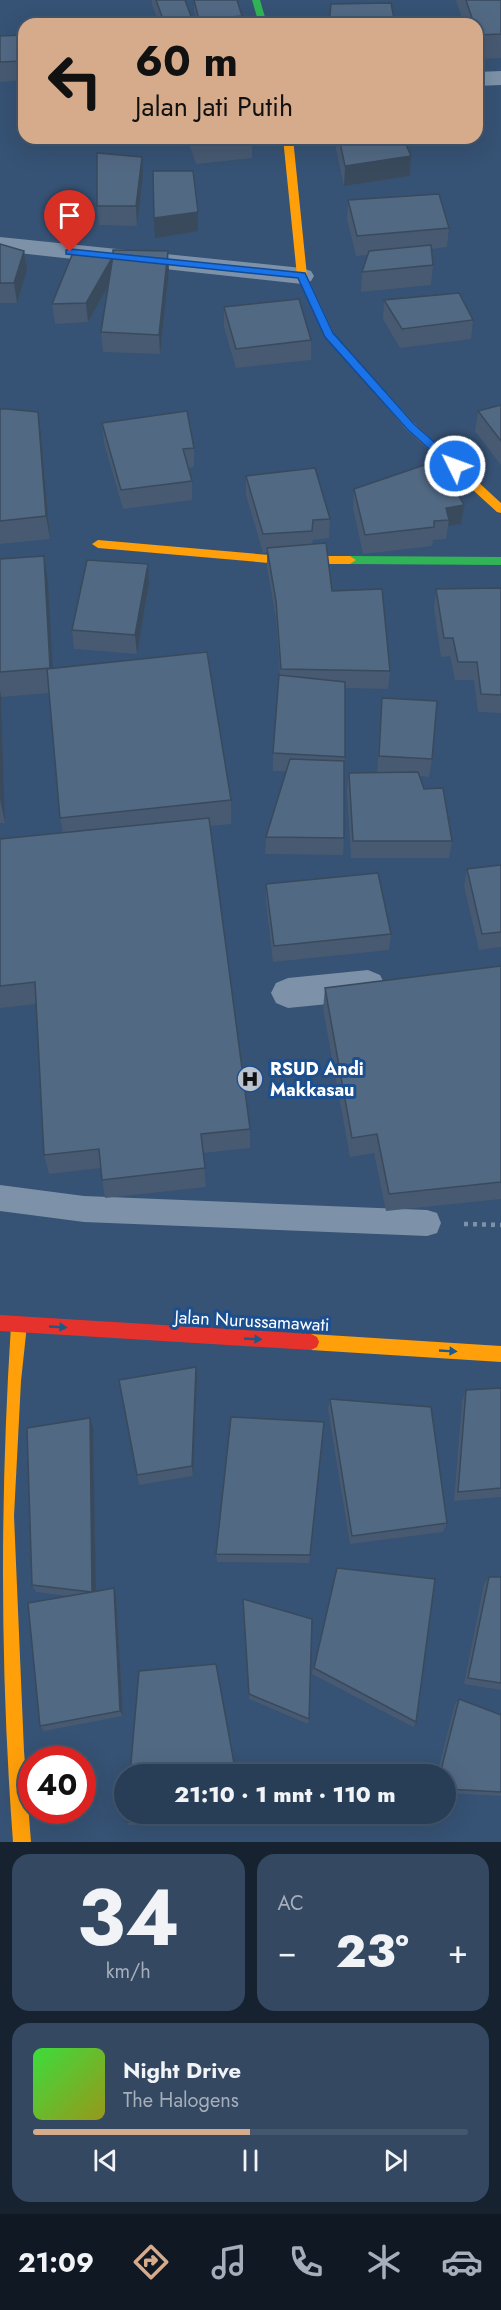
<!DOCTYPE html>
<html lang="id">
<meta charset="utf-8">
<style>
:root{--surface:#283e57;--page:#344961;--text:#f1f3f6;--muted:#a5aeba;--line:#44576d;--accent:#d6ab8b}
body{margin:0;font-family:Jost,sans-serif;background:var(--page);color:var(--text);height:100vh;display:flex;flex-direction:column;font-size:22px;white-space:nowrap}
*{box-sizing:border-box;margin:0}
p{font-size:20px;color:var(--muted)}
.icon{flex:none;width:33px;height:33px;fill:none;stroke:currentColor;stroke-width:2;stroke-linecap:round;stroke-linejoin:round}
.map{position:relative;height:1842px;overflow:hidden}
.drawer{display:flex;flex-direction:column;gap:12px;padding:12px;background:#162230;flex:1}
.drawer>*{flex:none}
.hud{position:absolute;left:18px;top:18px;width:465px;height:126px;border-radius:18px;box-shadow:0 6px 24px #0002,0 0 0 2px var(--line);background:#d6ab8b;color:#111;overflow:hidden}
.speed{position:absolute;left:18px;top:1746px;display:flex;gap:12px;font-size:30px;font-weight:700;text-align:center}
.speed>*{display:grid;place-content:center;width:78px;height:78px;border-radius:50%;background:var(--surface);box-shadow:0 6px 24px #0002,0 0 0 2px var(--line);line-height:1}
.speed .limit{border:9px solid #d22;background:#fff;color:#111}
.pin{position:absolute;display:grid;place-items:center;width:51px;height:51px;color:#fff;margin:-62px -26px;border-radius:50% 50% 50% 0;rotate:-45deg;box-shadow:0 0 6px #0007}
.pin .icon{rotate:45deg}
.me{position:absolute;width:66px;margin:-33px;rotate:312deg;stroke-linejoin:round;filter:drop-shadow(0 0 4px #0008)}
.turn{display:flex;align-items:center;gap:21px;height:126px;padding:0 18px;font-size:27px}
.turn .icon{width:78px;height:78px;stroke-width:2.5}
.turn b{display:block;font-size:42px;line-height:51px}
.big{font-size:45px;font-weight:800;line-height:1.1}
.drawer .tile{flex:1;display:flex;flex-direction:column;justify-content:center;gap:9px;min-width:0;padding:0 21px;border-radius:18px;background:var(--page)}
.drawer .dial{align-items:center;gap:0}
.dial b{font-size:78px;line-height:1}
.song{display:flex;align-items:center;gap:18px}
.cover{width:72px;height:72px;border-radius:9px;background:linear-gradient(135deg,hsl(120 70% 55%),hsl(60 70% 35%))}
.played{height:6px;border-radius:3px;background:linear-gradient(90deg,var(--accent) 50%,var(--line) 50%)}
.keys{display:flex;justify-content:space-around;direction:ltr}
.heat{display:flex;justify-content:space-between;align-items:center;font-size:33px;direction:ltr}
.drawer .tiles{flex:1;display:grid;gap:12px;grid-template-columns:1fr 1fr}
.tile:last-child{grid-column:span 2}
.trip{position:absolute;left:114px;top:1764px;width:342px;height:60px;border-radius:30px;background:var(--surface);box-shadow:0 6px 24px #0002,0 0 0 2px var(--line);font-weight:800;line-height:60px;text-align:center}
.tab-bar{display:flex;height:96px;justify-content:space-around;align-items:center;background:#101923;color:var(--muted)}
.tab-bar .icon{width:42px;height:42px}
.tab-bar .active{color:var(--accent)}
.tab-bar b{font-size:27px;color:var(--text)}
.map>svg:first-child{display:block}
</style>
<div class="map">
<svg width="501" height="1842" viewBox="0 0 501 1842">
<rect width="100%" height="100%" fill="#365274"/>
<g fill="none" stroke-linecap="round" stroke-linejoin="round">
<polyline stroke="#7d92a8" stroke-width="4.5" stroke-dasharray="4 5" stroke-linecap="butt" points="464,1224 501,1225"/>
<polygon fill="#7d92a8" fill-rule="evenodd" points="0,1185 84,1196 427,1210 437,1213 441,1223 437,1233 427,1236 84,1222 0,1211"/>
<g fill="#7d92a8" fill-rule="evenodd">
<polygon points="501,71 501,85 477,86 477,72"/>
<polygon points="0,237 302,268 311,271 314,276 311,281 302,284 0,251"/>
<polygon points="368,970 380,975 385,985 380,995 368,1000 288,1008 276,1003 271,993 276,983 288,978"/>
</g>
<g fill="#30b455" fill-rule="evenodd">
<polygon points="252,0 260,0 267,24 259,24"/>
<polygon points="350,556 501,557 501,565 350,564 344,560"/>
</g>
<g fill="#ff9f0a" fill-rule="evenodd">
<polygon points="283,138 293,138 307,276 334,334 414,423 501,503 501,513 497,512 406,429 324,335 297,276"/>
<polygon points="98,540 281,556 350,556 356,560 350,564 281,564 98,548 92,544"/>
<path d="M19 1317 25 1320 27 1325 21 1381 14 1516 24 1751 31 1842H13C0 1670 0 1497 11 1325L13 1320Z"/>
<polygon points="311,1334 501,1346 501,1362 311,1350 305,1347 303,1342 305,1337"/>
</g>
<polygon fill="#e5322d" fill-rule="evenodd" points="0,1315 311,1334 317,1337 319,1342 317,1347 311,1350 0,1331"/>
</g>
<g fill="#475a72">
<polygon points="152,0 185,0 192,19 192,24 159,24 152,4"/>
<polygon points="194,0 242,16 242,24 198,24 194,11"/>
<polygon points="456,0 501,0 501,58 477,59 477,24 464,24"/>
<polygon points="24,35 23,80 0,82 0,36"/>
<polygon points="187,138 252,138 252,158 196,164"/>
<polygon points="337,138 403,138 411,156 410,176 344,186 336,149"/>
<polygon points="143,176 137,226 99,225 97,206"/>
<polygon points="348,200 449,228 447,247 432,249 433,265 431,285 361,292 362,272 368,255 356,256 347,219"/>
<polygon points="0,244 24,251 27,270 17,303 0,303"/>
<polygon points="113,256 169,270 160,354 103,352 101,332 108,287 88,322 55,324 52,304"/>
<polygon points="384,300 473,320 471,339 400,348 383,319"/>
<polygon points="224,307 311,340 311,360 236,368 224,327"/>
<polygon points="501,405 501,465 475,431 478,411"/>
<polygon points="0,409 41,436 50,539 0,544"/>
<polygon points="102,423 194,448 194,467 188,468 192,481 192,500 123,509 104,443"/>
<polygon points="246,476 330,519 329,538 313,540 312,544 332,591 390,671 388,689 345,688 345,757 344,773 344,838 343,855 265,854 266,837 287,771 273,771 273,753 280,675 276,619 267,567 267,552 263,553 246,495"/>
<polygon points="354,489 464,505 461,524 448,526 446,539 433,540 432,546 363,554 353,508"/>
<polygon points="0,559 48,582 52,669 231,800 231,824 210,826 250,1129 250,1148 203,1153 206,1187 105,1198 102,1180 101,1168 49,1174 44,1155 37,1004 0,1008 0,839 63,833 60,818 49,693 1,697 5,823 0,823"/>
<polygon points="149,583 137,654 74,649 72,630"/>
<polygon points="501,588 501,713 478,712 474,680 455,680 450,656 441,657 434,608 436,589"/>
<polygon points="382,698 432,759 429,777 419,776 424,789 452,841 449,858 351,858 347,791 349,773 377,773"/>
<polygon points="501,865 501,947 479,950 464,886 467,869"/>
<polygon points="266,884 391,934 389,950 273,962 266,901"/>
<polygon points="501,966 501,1199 386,1211 374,1153 350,1157 323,1009 325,988"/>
<polygon points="197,1378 193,1476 139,1485 137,1475"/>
<polygon points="501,1388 501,1497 454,1501 462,1401 466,1390"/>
<polygon points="330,1399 447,1523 443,1532 350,1544 328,1409"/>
<polygon points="93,1428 95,1591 116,1595 123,1716 44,1731 40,1726 68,1596 36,1592 32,1585"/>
<polygon points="216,1554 310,1555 309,1563 217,1562"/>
<polygon points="337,1568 416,1722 413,1727 312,1674"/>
<polygon points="489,1577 501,1577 501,1690 464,1684 484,1584"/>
<polygon points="243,1599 309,1719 308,1724 249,1699"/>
<polygon points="459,1699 501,1715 501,1796 446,1793 446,1774 437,1774 455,1704"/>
<polygon points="243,1814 244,1821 129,1825 127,1822"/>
</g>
<g fill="#394a5c">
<polygon points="192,19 192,24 164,24 164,22"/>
<polygon points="24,50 24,78 23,80 21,61"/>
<polygon points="411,156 410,176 344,186 345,166"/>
<polygon points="142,157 143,176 137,226 136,206"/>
<polygon points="198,212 198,231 155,238 154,218"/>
<polygon points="24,251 27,270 17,303 14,283"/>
<polygon points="168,251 169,270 160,354 159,335"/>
<polygon points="113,256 114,276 88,322 86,303"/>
<polygon points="38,412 41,436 50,539 46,516"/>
<polygon points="464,505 461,524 448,526 449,520 446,508"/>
<polygon points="44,556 48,582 54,693 50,668"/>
<polygon points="148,564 149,583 137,654 135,635"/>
<polygon points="0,690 1,697 5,823 0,799"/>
<polygon points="196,1367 197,1378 193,1476 192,1466"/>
<polygon points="90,1418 93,1428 96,1599 92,1592"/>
<polygon points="114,1588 116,1595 123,1716 120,1711"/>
</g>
<g fill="#526984" stroke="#394a5c" stroke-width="1.5">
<polygon points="156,0 185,0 192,19 164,22"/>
<polygon points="194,0 237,0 242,16 199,20"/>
<polygon points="466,0 501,0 501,34 477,35 477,24 474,24"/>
<polygon points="391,3 395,24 329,24 331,4"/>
<polygon points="24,35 24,50 21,61 0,62 0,36"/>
<polygon points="193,138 252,138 252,139 195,144"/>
<polygon points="339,138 403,138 411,156 345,166"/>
<polygon points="97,153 142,157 136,206 97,206"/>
<polygon points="153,171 193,171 198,212 154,218"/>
<polygon points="439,194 449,228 357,236 348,200"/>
<polygon points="0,244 24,251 14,283 0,283"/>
<polygon points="431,245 433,265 362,272 369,251"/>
<polygon points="74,250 113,256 113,250 168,251 159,335 101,332 113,256 86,303 52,304"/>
<polygon points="459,293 473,320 402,329 384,300"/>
<polygon points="299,299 311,340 236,349 224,307"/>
<polygon points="501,405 501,441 478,411"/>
<polygon points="0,409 7,409 38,412 46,516 0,521"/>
<polygon points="187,411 194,448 183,449 192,481 121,490 102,423"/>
<polygon points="439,460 464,505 446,508 449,520 434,521 434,527 365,535 354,489"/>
<polygon points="315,468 330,519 313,520 312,531 263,534 246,476"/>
<polygon points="326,543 332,591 382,589 390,671 281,669 276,601 267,548"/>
<polygon points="44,556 50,668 0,672 0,559"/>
<polygon points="87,560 148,564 135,635 72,630"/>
<polygon points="501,588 501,695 481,694 477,662 458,662 453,638 444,638 436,589"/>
<polygon points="207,652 231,800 60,818 47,669"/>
<polygon points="279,675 345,682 345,757 273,753"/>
<polygon points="382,698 437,701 432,759 379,756"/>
<polygon points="290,759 344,761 344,838 266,837"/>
<polygon points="418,772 424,789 443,788 452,841 353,841 349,773"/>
<polygon points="209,818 250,1129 201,1134 205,1168 102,1180 99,1149 44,1155 35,982 0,986 0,839"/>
<polygon points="501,865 501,932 482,934 467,869"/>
<polygon points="378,873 391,934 274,946 266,884"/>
<polygon points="501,966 501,1182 389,1194 377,1134 352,1138 325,988"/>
<polygon points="196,1367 192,1466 137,1475 119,1380"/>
<polygon points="501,1388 501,1488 458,1492 466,1390"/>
<polygon points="330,1399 431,1407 447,1523 352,1536"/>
<polygon points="231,1417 324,1422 310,1555 216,1554"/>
<polygon points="90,1418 92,1592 114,1588 120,1711 40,1726 28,1603 92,1592 32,1585 27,1428"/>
<polygon points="337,1568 435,1579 416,1722 314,1668"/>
<polygon points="489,1577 501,1577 501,1683 468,1678"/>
<polygon points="243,1599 312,1619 309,1719 249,1694"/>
<polygon points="216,1664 236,1774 130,1774 139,1671"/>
<polygon points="459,1699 501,1715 501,1792 446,1789 446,1774 440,1774"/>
<polygon points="127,1814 243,1814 244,1818 127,1822"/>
</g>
<defs><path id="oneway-solid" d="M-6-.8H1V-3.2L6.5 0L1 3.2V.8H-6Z" transform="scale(1.5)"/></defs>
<g fill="#1d5989">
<use href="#oneway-solid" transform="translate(58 1327) rotate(3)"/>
<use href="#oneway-solid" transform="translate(253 1339) rotate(3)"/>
<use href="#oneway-solid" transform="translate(448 1351) rotate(3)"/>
</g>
<polygon fill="#1a73e8" stroke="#114b97" stroke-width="1.5" points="70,249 305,273 333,333 414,424 461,466 459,469 451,469 407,429 325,337 298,278 66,254 66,250"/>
<defs>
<g id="hospital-disc" transform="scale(1.35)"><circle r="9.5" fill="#b9c2ce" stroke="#1b4f8f"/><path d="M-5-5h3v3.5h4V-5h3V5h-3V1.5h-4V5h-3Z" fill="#111"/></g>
</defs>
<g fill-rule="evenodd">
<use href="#hospital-disc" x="250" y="1079"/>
</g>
<g text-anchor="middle" stroke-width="6" stroke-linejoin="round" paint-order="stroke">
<g font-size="18" font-weight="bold" fill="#fff" stroke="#1b4f8f" text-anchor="start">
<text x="270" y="1075">RSUD Andi<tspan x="270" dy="21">Makkasau</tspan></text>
</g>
<g font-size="18" fill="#fff" stroke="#1b4f8f">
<text transform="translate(252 1321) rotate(3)" y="6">Jalan Nurussamawati</text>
</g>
</g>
</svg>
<div class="speed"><div class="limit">40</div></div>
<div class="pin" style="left:70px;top:252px;background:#d93025"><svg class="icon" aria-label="arrive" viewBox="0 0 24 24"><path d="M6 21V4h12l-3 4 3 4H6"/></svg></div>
<svg class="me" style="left:455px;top:466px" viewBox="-20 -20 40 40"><circle r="17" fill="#1a73e8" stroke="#fff" stroke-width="3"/><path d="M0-11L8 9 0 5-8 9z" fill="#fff"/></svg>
<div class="trip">21:10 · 1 mnt · 110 m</div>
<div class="hud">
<div class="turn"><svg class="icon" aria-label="left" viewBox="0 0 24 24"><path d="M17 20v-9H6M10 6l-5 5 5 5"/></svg><div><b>60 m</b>Jalan Jati Putih</div></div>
</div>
</div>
<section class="drawer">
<div class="tiles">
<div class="tile dial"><b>34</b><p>km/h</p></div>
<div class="tile"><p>AC</p>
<div class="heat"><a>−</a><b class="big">23°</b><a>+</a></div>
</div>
<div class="tile">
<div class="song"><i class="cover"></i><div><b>Night Drive</b><p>The Halogens</p></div></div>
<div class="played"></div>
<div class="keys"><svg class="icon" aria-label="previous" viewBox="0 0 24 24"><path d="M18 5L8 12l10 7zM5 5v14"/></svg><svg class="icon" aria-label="pause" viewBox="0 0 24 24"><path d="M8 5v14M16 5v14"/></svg><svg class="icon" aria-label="next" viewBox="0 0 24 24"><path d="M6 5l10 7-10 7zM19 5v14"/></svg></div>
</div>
</div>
</section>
<nav class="tab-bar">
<b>21:09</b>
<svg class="icon active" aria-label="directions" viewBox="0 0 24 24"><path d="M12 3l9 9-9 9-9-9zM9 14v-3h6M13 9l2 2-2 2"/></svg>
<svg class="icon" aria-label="music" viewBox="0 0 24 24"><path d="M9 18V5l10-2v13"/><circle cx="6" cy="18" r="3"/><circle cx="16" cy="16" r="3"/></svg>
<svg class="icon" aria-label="phone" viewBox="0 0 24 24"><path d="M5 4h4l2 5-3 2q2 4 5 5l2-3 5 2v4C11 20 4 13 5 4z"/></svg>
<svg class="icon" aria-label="climate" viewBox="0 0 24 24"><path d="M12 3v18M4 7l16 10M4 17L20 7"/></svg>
<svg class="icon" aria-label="car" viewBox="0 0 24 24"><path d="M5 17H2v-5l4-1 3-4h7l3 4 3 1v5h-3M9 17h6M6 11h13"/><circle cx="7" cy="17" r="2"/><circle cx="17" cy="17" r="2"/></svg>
</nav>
